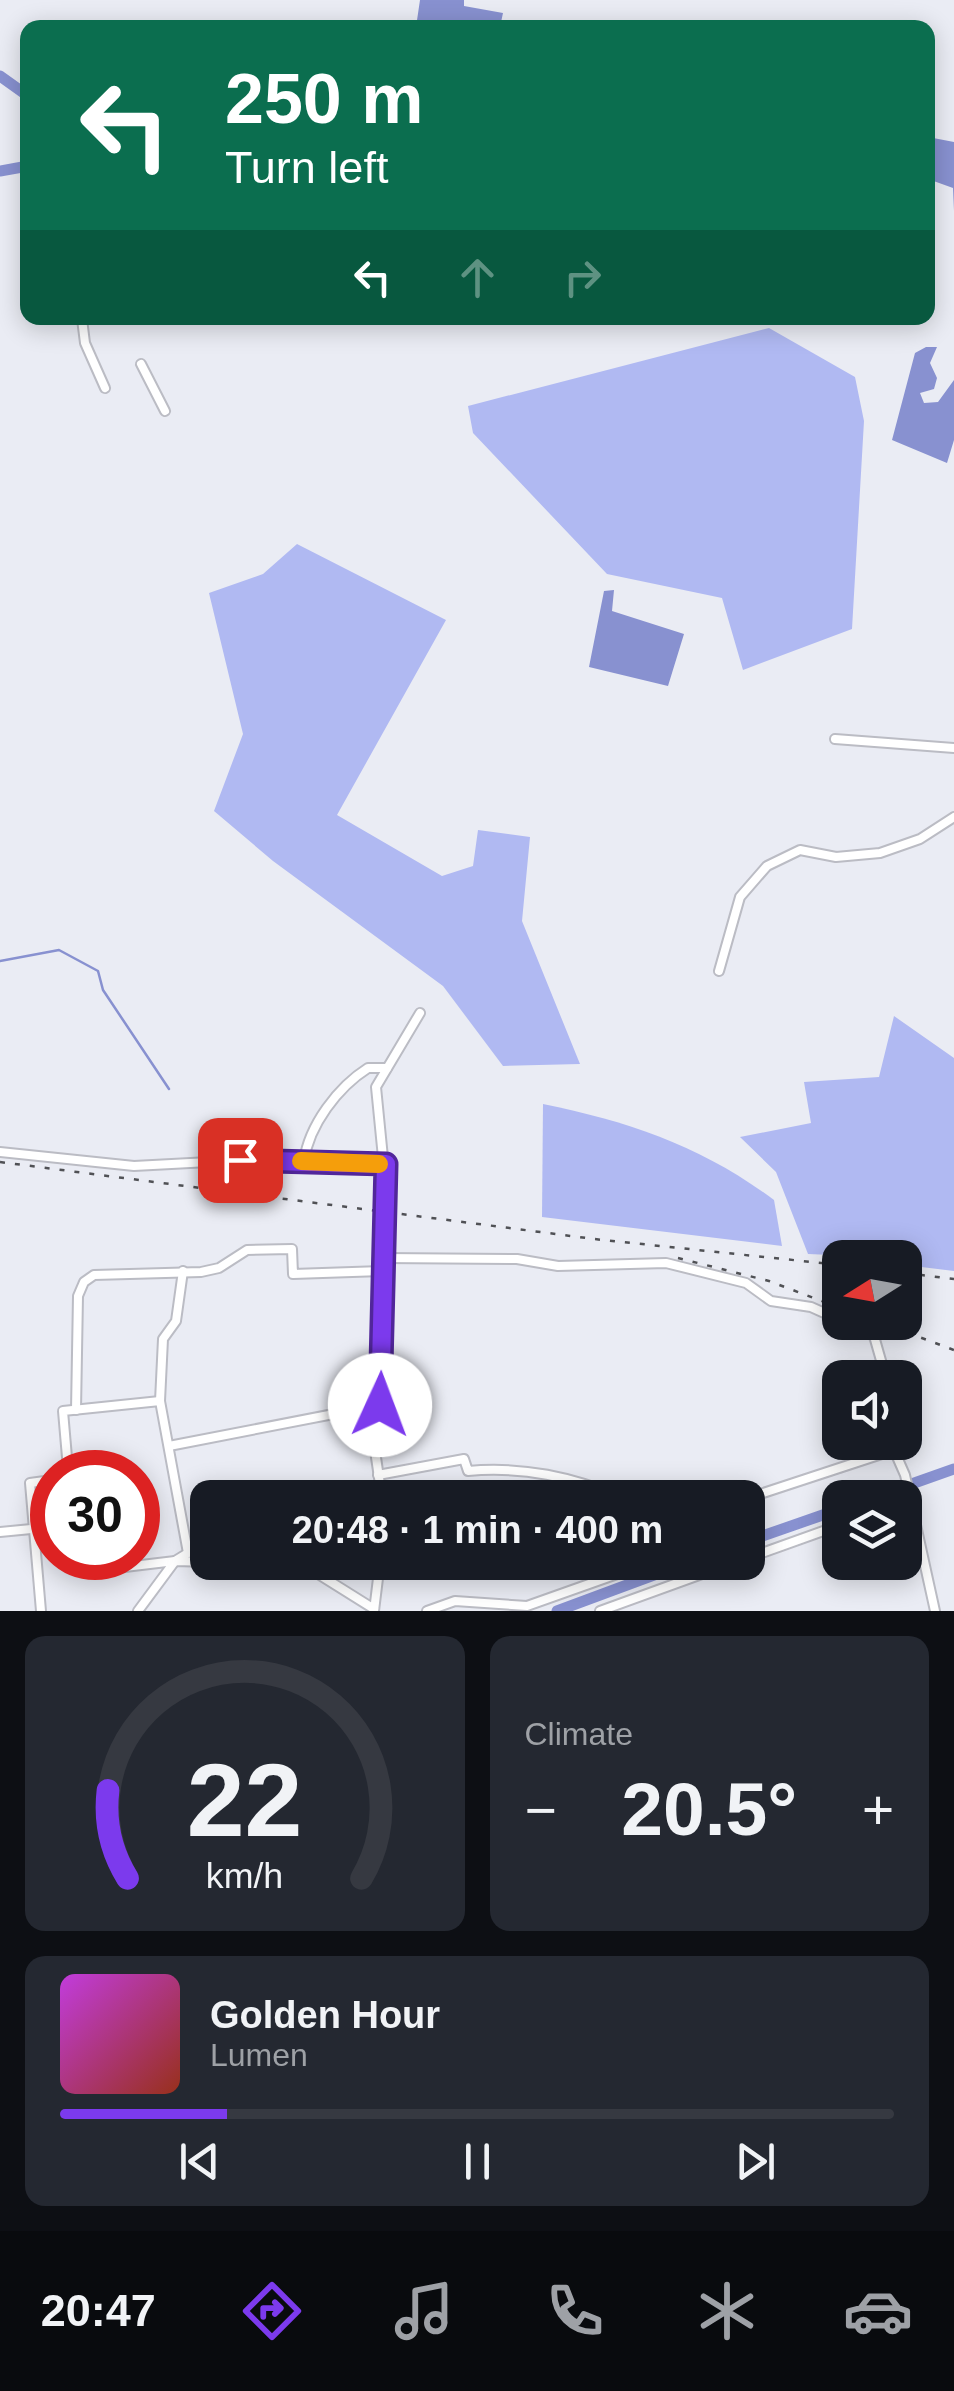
<!DOCTYPE html>
<meta charset="utf-8">
<style>
:root{--surface:#171b24;--page:#242831;--text:#f1f3f6;--muted:#9ea1a6;--line:#363941;--accent:#7c3aed}
body{margin:0;font-family:Helvetica,sans-serif;background:var(--page);color:var(--text);height:100vh;display:flex;flex-direction:column;font-size:38px;white-space:nowrap}
*{box-sizing:border-box;margin:0}
p{font-size:32px;color:var(--muted)}
.icon{flex:none;width:55px;height:55px;fill:none;stroke:currentColor;stroke-width:2;stroke-linecap:round;stroke-linejoin:round}
.map{position:relative;height:1611px;overflow:hidden}
.panel{display:flex;flex-direction:column;gap:25px;padding:25px;background:#0d0f14;flex:1}
.panel>*{flex:none}
.hud{position:absolute;left:20px;top:20px;width:915px;height:305px;border-radius:20px;box-shadow:0 5px 25px #0003;background:#0b6e4f;color:#fff;overflow:hidden}
.needle{width:65px;rotate:259deg}
.buttons{position:absolute;left:822px;top:1240px;display:grid;gap:20px}
.buttons a{display:grid;place-items:center;width:100px;height:100px;border-radius:20px;background:var(--surface);box-shadow:0 5px 25px #0003;font-size:50px}
.speed{position:absolute;left:30px;top:1450px;display:flex;gap:20px;font-size:50px;font-weight:700;text-align:center}
.speed>*{display:grid;place-content:center;width:130px;height:130px;border-radius:50%;background:var(--surface);box-shadow:0 5px 25px #0003;line-height:1}
.speed .limit{border:15px solid #d22;background:#fff;color:#111}
.pin{position:absolute;display:grid;place-items:center;width:85px;height:85px;color:#fff;margin:-42px;border-radius:20px;box-shadow:0 5px 15px #0006}
.me{position:absolute;width:110px;margin:-55px;rotate:2deg;stroke-linejoin:round;filter:drop-shadow(0 0 8px #0008)}
.turn{display:flex;align-items:center;gap:35px;height:210px;padding:0 40px;font-size:45px}
.turn .icon{width:130px;height:130px;stroke-width:2.5}
.turn b{display:block;font-size:70px;line-height:85px}
.lanes{display:flex;align-items:center;height:95px;padding:0 40px;background:#0003;justify-content:center;gap:50px;direction:ltr}
.lanes .off{opacity:.35}
.big{font-size:75px;font-weight:700;line-height:1.1}
.panel .tile{flex:1;display:flex;flex-direction:column;justify-content:center;gap:15px;min-width:0;padding:0 35px;border-radius:20px;background:var(--page)}
.panel .dial{align-items:center;gap:0}
.dial svg{height:260px;overflow:visible;fill:none;stroke:var(--line);stroke-width:7;stroke-linecap:round;text-anchor:middle}
.dial text{fill:var(--text);stroke:none}
.song{display:flex;align-items:center;gap:30px}
.cover{width:120px;height:120px;border-radius:15px;background:linear-gradient(135deg,hsl(290 70% 55%),hsl(10 70% 35%))}
.played{height:10px;border-radius:5px;background:linear-gradient(90deg,var(--accent) 20%,var(--line) 20%)}
.keys{display:flex;justify-content:space-around;direction:ltr}
.heat{display:flex;justify-content:space-between;align-items:center;font-size:55px;direction:ltr}
.panel .tiles{flex:1;display:grid;gap:25px;grid-template-columns:1fr 1fr}
.tile:last-child{grid-column:span 2}
.trip{position:absolute;left:190px;top:1480px;width:575px;height:100px;border-radius:20px;background:var(--surface);box-shadow:0 5px 25px #0003;font-weight:700;line-height:100px;text-align:center}
.tab-bar{display:flex;height:160px;justify-content:space-around;align-items:center;background:#090b0e;color:var(--muted)}
.tab-bar .icon{width:70px;height:70px}
.tab-bar .active{color:var(--accent)}
.tab-bar b{font-size:45px;color:var(--text)}
.map>svg:first-child{display:block}
</style>
<div class="map">
<svg width="954" height="1611" viewBox="0 0 954 1611">
<rect width="100%" height="100%" fill="#eaecf4"/>
<g fill="#b0b9f2">
<polygon points="769,328 855,377 864,421 852,629 743,670 722,598 607,574 473,433 468,406"/>
<polygon points="297,544 446,620 337,815 442,876 473,866 478,830 530,837 522,921 580,1064 503,1066 443,986 273,861 214,811 243,734 209,593 263,574"/>
<polygon points="894,1016 954,1058 954,1271 905,1265 905,1258 808,1254 776,1172 740,1137 811,1123 804,1082 879,1077"/>
<path d="M543 1104C631 1122 701 1146 774 1200L782 1246 542 1217Z"/>
</g>
<g fill="#8891d0">
<polygon points="420,0 464,0 464,6 503,13 500,27 416,27"/>
<polygon points="928,137 954,142 954,211 953,188 928,179"/>
<polygon points="926,347 937,347 930,363 937,378 934,389 920,393 924,403 938,402 954,380 954,440 947,463 892,440 915,353"/>
<polygon points="614,590 612,611 684,634 668,686 589,667 604,591"/>
</g>
<g fill="none" stroke-linecap="round" stroke-linejoin="round">
<polyline stroke="#8891d0" stroke-width="2.5" points="0,961 59,950 98,971 103,990 169,1089"/>
<g stroke="#8891d0" stroke-width="11">
<polyline points="0,76 28,96"/>
<polyline points="0,171 28,166"/>
<polyline points="872,1498 954,1469"/>
<polyline points="748,1541 840,1509"/>
<polyline points="557,1611 689,1562"/>
</g>
<g stroke="#bbbcc4" stroke-width="12">
<g id="minor">
<polyline points="82,319 85,343 105,388"/>
<polyline points="141,364 165,411"/>
<polyline points="835,739 954,748"/>
<polyline points="719,971 740,897 767,866 800,850 836,857 880,853 920,839 954,817"/>
<polyline points="0,1152 134,1166 264,1159 386,1164"/>
<path d="M304 1161C309 1125 338 1087 368 1068H387"/>
<polyline points="387,1198 376,1087 420,1013"/>
<polyline points="382,1258 517,1259 558,1266 666,1263 746,1283 771,1301 811,1307 840,1320"/>
<polyline points="845,1322 874,1336 886,1378"/>
<polyline points="76,1410 78,1296 84,1282 94,1275 201,1272 219,1268 247,1250 292,1249 293,1274 382,1271"/>
<polyline points="169,1446 380,1405"/>
<polyline points="74,1472 68,1469 63,1411 160,1401"/>
<path d="M378 1475 464 1459 468 1471C523 1466 572 1477 623 1498"/>
<polyline points="382,1498 373,1437 382,1393 382,1242"/>
<polyline points="748,1498 894,1450 905,1475 935,1611"/>
<polyline points="0,1532 52,1527"/>
<polyline points="107,1558 108,1569 175,1561 211,1562"/>
<polyline points="748,1558 840,1525"/>
<polyline points="299,1562 374,1609"/>
<polyline points="41,1611 30,1483 52,1480"/>
<polyline points="138,1611 175,1561 188,1553 160,1401 163,1339 176,1321 183,1271"/>
<polyline points="374,1611 380,1562"/>
<polyline points="427,1611 455,1601 527,1606 651,1562"/>
<polyline points="600,1611 735,1562"/>
</g>
</g>
<use href="#minor" stroke="#fff" stroke-width="8"/>
<g stroke="#505155" stroke-width="2.5" stroke-dasharray="5 10" stroke-linecap="butt">
<polyline points="0,1162 594,1239 840,1265"/>
<polyline points="678,1258 769,1281 840,1308"/>
<polyline points="905,1273 954,1279"/>
<polyline points="879,1322 954,1350"/>
</g>
<g stroke="#bbbcc4" stroke-width="12" stroke-linecap="butt">
<polyline id="minor-bridge" points="382,1242 387,1198"/>
</g>
<use href="#minor-bridge" stroke="#fff" stroke-width="8"/>
</g>
<g fill="none" stroke-linecap="round" stroke-linejoin="round">
<g stroke="#51269a" stroke-width="25">
<polyline id="route" points="240,1160 386,1164 380,1405"/>
</g>
<use href="#route" stroke="#7c3aed" stroke-width="18"/>
<polyline stroke="#f59e0b" stroke-width="18" points="301,1161 379,1164"/>
</g>
</svg>
<div class="buttons">
<a><svg class="needle" viewBox="-14 -14 28 28"><path d="M0-13l5 13h-10z" fill="#e53935"/><path d="M0 13l5-13h-10z" fill="#9ea1a6"/></svg></a>
<a><svg class="icon" aria-label="sound" viewBox="0 0 24 24"><path d="M4 9h4l5-4v14l-5-4H4zM17 9q2 3 0 6"/></svg></a>
<a><svg class="icon" aria-label="layers" viewBox="0 0 24 24"><path d="M12 4l9 5-9 5-9-5zM3 14l9 5 9-5"/></svg></a>
</div>
<div class="speed"><div class="limit">30</div></div>
<div class="pin" style="left:240px;top:1160px;background:#d93025"><svg class="icon" aria-label="arrive" viewBox="0 0 24 24"><path d="M6 21V4h12l-3 4 3 4H6"/></svg></div>
<svg class="me" style="left:380px;top:1405px" viewBox="-20 -20 40 40"><circle r="19" fill="#fff"/><path d="M0-13L10 11 0 6-10 11z" fill="#7c3aed"/></svg>
<div class="trip">20:48 · 1 min · 400 m</div>
<div class="hud">
<div class="turn"><svg class="icon" aria-label="left" viewBox="0 0 24 24"><path d="M17 20v-9H6M10 6l-5 5 5 5"/></svg><div><b>250 m</b>Turn left</div></div>
<div class="lanes"><svg class="icon" aria-label="left" viewBox="0 0 24 24"><path d="M17 20v-9H6M10 6l-5 5 5 5"/></svg><svg class="icon off" aria-label="ahead" viewBox="0 0 24 24"><path d="M12 20V5M6 11l6-6 6 6"/></svg><svg class="icon off" aria-label="right" viewBox="0 0 24 24"><path d="M7 20v-9h11M14 6l5 5-5 5"/></svg></div>
</div>
</div>
<section class="panel">
<div class="tiles">
<div class="tile dial"><svg viewBox="0 0 100 80">
<path d="M14 69A42 42 0 1 1 86 69"/>
<path d="M14 69A42 42 0 0 1 8 42" stroke="#7c3aed"/>
<text x="50" y="56" font-size="32" font-weight="700">22</text>
<text x="50" y="72" font-size="11">km/h</text>
</svg></div>
<div class="tile"><p>Climate</p>
<div class="heat"><a>−</a><b class="big">20.5°</b><a>+</a></div>
</div>
<div class="tile">
<div class="song"><i class="cover"></i><div><b>Golden Hour</b><p>Lumen</p></div></div>
<div class="played"></div>
<div class="keys"><svg class="icon" aria-label="previous" viewBox="0 0 24 24"><path d="M18 5L8 12l10 7zM5 5v14"/></svg><svg class="icon" aria-label="pause" viewBox="0 0 24 24"><path d="M8 5v14M16 5v14"/></svg><svg class="icon" aria-label="next" viewBox="0 0 24 24"><path d="M6 5l10 7-10 7zM19 5v14"/></svg></div>
</div>
</div>
</section>
<nav class="tab-bar">
<b>20:47</b>
<svg class="icon active" aria-label="directions" viewBox="0 0 24 24"><path d="M12 3l9 9-9 9-9-9zM9 14v-3h6M13 9l2 2-2 2"/></svg>
<svg class="icon" aria-label="music" viewBox="0 0 24 24"><path d="M9 18V5l10-2v13"/><circle cx="6" cy="18" r="3"/><circle cx="16" cy="16" r="3"/></svg>
<svg class="icon" aria-label="phone" viewBox="0 0 24 24"><path d="M5 4h4l2 5-3 2q2 4 5 5l2-3 5 2v4C11 20 4 13 5 4z"/></svg>
<svg class="icon" aria-label="climate" viewBox="0 0 24 24"><path d="M12 3v18M4 7l16 10M4 17L20 7"/></svg>
<svg class="icon" aria-label="car" viewBox="0 0 24 24"><path d="M5 17H2v-5l4-1 3-4h7l3 4 3 1v5h-3M9 17h6M6 11h13"/><circle cx="7" cy="17" r="2"/><circle cx="17" cy="17" r="2"/></svg>
</nav>
